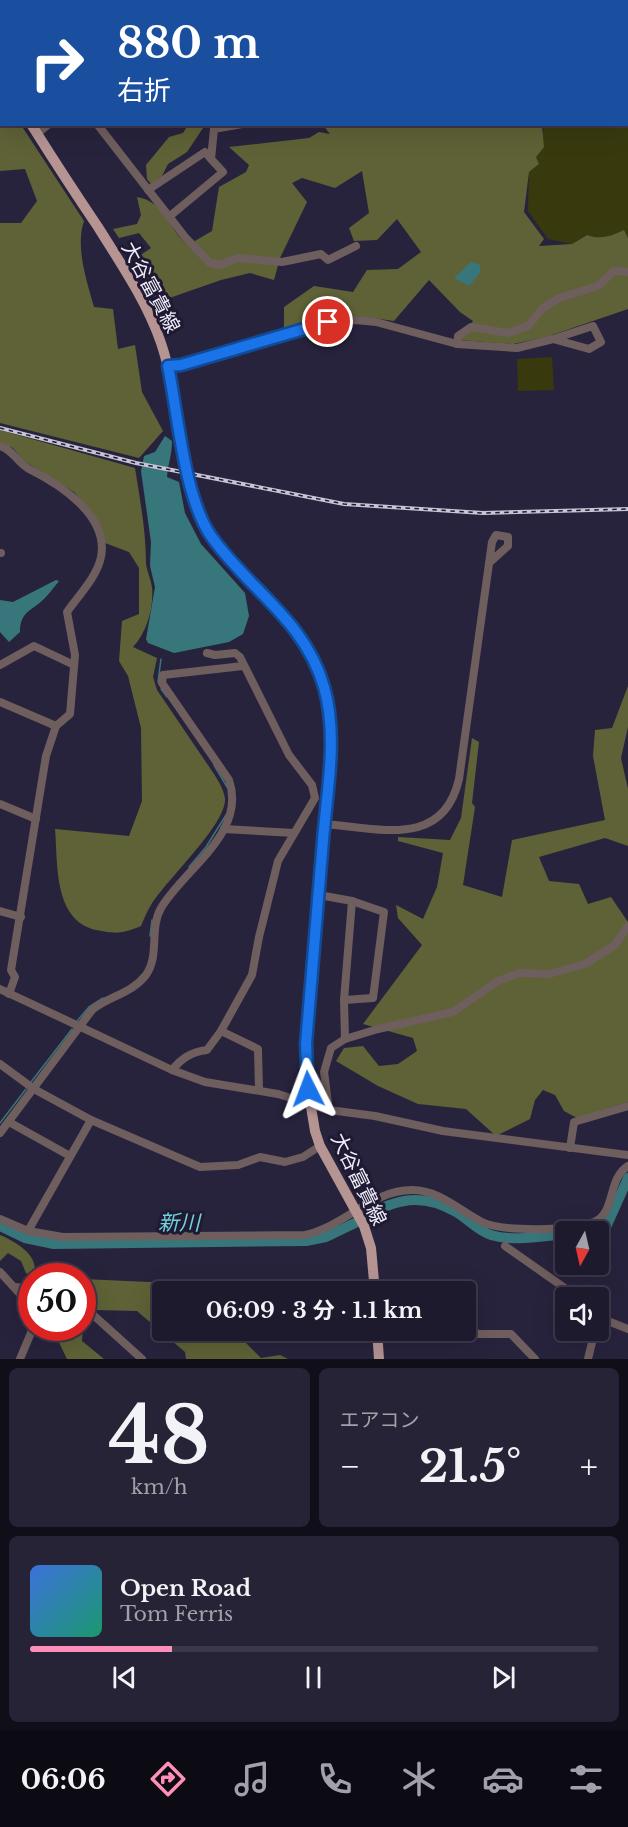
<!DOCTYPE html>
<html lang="ja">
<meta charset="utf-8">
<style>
:root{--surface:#1e1a2e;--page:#262336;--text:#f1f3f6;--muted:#a1a1aa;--line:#3c384a;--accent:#ff8ebb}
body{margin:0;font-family:"Libre Baskerville","Noto Sans JP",serif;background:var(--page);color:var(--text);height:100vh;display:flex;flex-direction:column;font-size:22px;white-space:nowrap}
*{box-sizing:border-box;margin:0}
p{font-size:20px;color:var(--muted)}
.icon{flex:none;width:33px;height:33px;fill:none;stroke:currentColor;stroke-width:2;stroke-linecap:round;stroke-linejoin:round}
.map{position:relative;height:1359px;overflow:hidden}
.side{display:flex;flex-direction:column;gap:9px;padding:9px;background:#100e19;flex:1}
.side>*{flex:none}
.banner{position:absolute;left:0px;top:0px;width:628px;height:126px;box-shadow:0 6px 24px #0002,0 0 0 2px var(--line);background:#1a4fa0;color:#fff;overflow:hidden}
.needle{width:39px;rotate:188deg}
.controls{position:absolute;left:555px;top:1221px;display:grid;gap:12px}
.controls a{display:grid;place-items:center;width:54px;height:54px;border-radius:6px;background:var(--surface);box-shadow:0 6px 24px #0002,0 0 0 2px var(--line);font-size:30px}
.speed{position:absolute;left:18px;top:1263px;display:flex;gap:12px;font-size:30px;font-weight:700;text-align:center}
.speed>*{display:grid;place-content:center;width:78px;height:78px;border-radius:50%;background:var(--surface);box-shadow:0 6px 24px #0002,0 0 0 2px var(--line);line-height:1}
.speed .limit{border:9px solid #d22;background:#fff;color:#111}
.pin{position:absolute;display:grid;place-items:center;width:51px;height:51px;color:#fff;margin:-26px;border:3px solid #fff;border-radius:50%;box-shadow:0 2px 6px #0007}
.me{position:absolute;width:66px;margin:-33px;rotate:357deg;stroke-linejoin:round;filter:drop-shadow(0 0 4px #0008)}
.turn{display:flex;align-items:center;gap:21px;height:126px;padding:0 18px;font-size:27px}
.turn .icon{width:78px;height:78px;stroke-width:2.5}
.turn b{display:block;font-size:42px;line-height:51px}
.big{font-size:45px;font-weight:700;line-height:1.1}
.side .tile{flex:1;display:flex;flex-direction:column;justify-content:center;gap:9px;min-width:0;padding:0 21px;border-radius:9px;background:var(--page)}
.side .dial{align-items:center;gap:0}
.dial b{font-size:78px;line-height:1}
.song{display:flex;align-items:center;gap:18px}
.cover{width:72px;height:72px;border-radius:9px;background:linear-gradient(135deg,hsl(220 70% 55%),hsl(160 70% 35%))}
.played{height:6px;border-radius:3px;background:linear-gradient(90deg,var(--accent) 25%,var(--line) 25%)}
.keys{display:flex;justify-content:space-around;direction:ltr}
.heat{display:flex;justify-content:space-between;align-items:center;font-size:33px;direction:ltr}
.side .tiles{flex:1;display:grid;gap:9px;grid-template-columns:1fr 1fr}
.tile:last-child{grid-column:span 2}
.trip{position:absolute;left:152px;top:1281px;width:324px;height:60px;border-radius:6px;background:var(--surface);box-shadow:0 6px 24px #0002,0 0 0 2px var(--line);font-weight:700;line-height:60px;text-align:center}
.dock{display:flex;height:96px;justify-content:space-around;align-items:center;background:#0c0a12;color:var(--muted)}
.dock .icon{width:42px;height:42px}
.dock .selected{color:var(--accent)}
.dock b{font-size:27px;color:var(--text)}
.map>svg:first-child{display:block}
</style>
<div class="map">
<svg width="628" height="1359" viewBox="0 0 628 1359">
<rect width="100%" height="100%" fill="#28233d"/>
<g fill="#383a0e">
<path d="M450 0H628V238L624 231C612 236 599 240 586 235L572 244 548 239 528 211 529 172 539 164 536 158 544 128 542 125 627 124V2Z"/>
<polygon points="552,357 554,390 518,391 517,359"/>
</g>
<g fill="#5f6236">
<path d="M0 96 2 124 21 125 84 221C75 247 87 282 94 307L113 309 118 349 135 345 142 392 163 431 139 458 0 423V223H21L37 201 25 169 0 171Z"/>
<polygon points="188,125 205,125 187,152 168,164 162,176 151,184 147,179 146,165 169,137 183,133"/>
<path d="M323 125H542L544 147 536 157 539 164 529 172 524 212 544 239 539 246 572 244 587 235C600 240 612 236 624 230L628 238V309L546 337 513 344 459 340 473 321 460 312 429 280 394 321C348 314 329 313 284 329V307L314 286 353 292 367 270 398 269 421 252 397 219 377 240 354 241 349 228 369 213 362 171 335 188 302 178 292 183 307 202 280 258 274 280 250 273 221 280 158 302 132 261 151 248 139 233 119 238 113 229 137 224 141 215 137 197C166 202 167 229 188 245L212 231 219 187 246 172 249 165 229 147 309 138 319 132 330 134Z"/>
<path d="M0 430 135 468C140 500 146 531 146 564 147 572 151 579 152 587 154 607 147 632 133 647L157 658 153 677 157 690 214 774C219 782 224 790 225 799 226 825 165 881 151 905 147 911 144 919 141 926 121 934 117 934 96 930 53 920 58 863 55 829L129 836 142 801 141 728 128 676 119 661 122 621 139 614V568L129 552 105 543 94 516 74 492 24 461 13 448 0 443Z"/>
<polygon points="628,686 628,727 621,758 628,789 628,846 605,838 539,857 549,881 579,884 588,904 611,897 628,922 628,1102 577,1118 564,1111 555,1095 543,1090 535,1100 530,1119 496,1136 466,1109 418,1104 378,1086 336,1061 344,1048 363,1046 379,1066 398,1064 417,1051 413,1038 363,1024 422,945 398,918 396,905 423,919 437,887 443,853 398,841 398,837 450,840 461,818 472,738 479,742 472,803 475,807 463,885 502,897 512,840 605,820 593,756 595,730 612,728"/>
<path d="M0 1235C15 1241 42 1257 33 1276L26 1273 21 1261 8 1253 0 1261Z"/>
<polygon points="83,1279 171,1283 179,1291 162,1292 162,1330 229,1331 239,1336 261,1358 280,1355 288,1359 186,1359 185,1352 137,1311 95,1310 83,1327 82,1341 104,1359 67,1359 52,1328 82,1328"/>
</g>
<g fill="#37767b">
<polygon points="471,262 480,265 480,273 469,286 454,278"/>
<path d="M165 436 172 441C172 455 168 464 167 477L179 482 185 513 201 544 245 593 249 616 243 634 229 642 174 653 148 643 146 639 155 587 150 566 151 542 141 471 144 456 155 452Z"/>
<path d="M56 580 59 581C54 587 49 594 44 599 32 611 20 611 20 632L9 642 0 632V600L13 602Z"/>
</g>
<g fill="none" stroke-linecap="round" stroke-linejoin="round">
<g stroke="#37767b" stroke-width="1.5">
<polyline points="158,682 161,659"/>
<polyline points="161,689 167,697"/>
<polyline points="214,765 227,787"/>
<polyline points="189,867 206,847 226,815"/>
<polyline points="150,936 152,920"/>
<polyline points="77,1021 89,1007 103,998"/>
<polyline points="31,1082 72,1029"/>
<polyline points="0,1123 26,1089"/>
</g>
<g stroke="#37767b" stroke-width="10">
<path d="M364 1217C396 1199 422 1192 456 1212 468 1219 478 1231 491 1235 514 1242 542 1236 566 1234"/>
<polyline points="0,1226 25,1238 54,1244 306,1241 326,1237 357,1222"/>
<polyline points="596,1232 607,1225 628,1178"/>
</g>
<g stroke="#6e5e5d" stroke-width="8">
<polyline points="108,2 110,0"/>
<polyline points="368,2 368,0"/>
<polyline points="0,68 2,67"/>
<polyline points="97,124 185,237 210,263 220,265 238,258 282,262 321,254 328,260 356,246"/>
<polyline points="37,134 49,124"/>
<polyline points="148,190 205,152 211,159 214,129 242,124"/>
<polyline points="170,216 223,172 211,159"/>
<polyline points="457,344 458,336 471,327 508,333 528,326 543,308 559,298 598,286 614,271 628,272"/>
<polyline points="168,366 181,365 312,326 356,320 376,322 457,344 517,348 553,339 589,349 601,342 593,326 553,339"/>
<path d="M0 446C13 450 17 462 29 469 59 484 109 515 101 557 97 577 78 596 67 612L75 655 70 714 56 726 46 756 11 970 15 977 9 994"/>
<polyline points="0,553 1,553"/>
<polyline points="0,665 34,646 74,665"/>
<polyline points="0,702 56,726"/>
<polyline points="0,804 36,819"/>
<path d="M324 824C379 828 443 849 459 779L492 542 496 535 508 537V546L489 563"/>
<polyline points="224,829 294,833"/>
<polyline points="319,895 352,901 384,912 373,998 344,1000"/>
<polyline points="0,911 21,917"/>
<polyline points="0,989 172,1070 205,1082 278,1094 329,1110 324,1072 331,1048 345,1039 378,1029 453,1012 498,981 519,973 549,974 585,964 615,945 628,926"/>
<polyline points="221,1031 258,1049 259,1090"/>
<polyline points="345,1039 344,1000 352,901"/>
<polyline points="0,1064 34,1089 91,1120 200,1167 238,1165 260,1157 285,1162 303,1157 320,1146"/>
<path d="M172 1070C182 1058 191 1052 207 1050L221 1031 252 975 259 937 278 861 315 798 312 785 289 755 240 657 235 653 215 655 207 653"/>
<polyline points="329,1110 375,1116 443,1131 628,1155"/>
<polyline points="9,1122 70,1156"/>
<path d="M0 1133 92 1010C109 996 131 994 146 975 160 955 149 929 161 908 185 868 247 833 229 780L162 683 163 675 243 666"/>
<polyline points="570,1148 574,1122 628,1106"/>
<path d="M0 1219 28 1231 63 1237 305 1235C345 1226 372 1190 412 1190 439 1190 459 1210 482 1222 502 1232 573 1231 594 1222 616 1213 607 1179 628 1166"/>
<polyline points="28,1231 91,1120"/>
<polyline points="505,1246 579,1298"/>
<polyline points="0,1272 32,1307"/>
<polyline points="15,1287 32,1289"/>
<polyline points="82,1310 91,1313 142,1359"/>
<polyline points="598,1317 628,1329"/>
<polyline points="465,1328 478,1334 511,1334 535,1359"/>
<polyline points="20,1359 33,1328"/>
<polyline points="588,1359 595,1330"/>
</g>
<g stroke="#b59492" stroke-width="10">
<polyline points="0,79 2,81"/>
<path d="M31 124C53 159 75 193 98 227 121 264 147 302 161 343 180 399 178 461 201 516 211 540 231 561 250 580 306 638 331 671 330 755L307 1043 308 1089 315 1131 320 1146 364 1226 371 1248 375 1292"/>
<polyline points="377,1330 379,1359"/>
</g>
<g stroke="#c7c5d5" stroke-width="4">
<polyline id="rail" points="0,428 136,463 344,504 483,513 628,509"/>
</g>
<use href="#rail" stroke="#1f1a32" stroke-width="1.5" stroke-dasharray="4.5" stroke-linecap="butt"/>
</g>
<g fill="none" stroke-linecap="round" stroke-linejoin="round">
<g stroke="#114b97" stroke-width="15">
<path id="route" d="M308 1089 306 1044C312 976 317 908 323 840 327 791 338 736 324 687 305 620 249 590 211 536 184 497 178 414 168 366L181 365 328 322"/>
</g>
<use href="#route" stroke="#1a73e8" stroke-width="10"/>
</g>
<g text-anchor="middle" stroke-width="6" stroke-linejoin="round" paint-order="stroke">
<g font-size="20" fill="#f0eefc" stroke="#1f1a32">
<text transform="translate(151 287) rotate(62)" y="7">大谷富貴線</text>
<text transform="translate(359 1179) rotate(64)" y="7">大谷富貴線</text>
</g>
<g font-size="21" font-style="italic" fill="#6ed1db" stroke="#1f1a32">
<text x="179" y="1230">新川</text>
</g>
</g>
</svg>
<div class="controls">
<a><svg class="needle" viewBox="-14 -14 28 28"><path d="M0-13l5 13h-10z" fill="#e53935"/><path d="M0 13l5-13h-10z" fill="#a1a1aa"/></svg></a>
<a><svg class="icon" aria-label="sound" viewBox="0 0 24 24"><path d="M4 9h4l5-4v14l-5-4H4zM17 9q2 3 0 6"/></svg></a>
</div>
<div class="speed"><div class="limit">50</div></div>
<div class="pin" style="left:328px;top:322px;background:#d93025"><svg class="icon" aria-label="arrive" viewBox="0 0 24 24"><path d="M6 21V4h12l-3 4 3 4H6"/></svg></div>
<svg class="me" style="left:308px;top:1089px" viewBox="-20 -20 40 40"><path d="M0-17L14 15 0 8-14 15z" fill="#1a73e8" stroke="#fff" stroke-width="4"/></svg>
<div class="trip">06:09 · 3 分 · 1.1 km</div>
<div class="banner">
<div class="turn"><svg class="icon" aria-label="right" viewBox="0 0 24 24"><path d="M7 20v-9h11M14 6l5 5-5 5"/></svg><div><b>880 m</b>右折</div></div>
</div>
</div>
<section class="side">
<div class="tiles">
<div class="tile dial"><b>48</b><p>km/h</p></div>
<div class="tile"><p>エアコン</p>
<div class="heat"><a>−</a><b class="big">21.5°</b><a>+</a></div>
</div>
<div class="tile">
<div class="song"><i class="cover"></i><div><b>Open Road</b><p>Tom Ferris</p></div></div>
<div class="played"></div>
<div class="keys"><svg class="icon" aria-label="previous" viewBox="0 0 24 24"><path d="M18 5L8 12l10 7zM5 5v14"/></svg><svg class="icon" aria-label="pause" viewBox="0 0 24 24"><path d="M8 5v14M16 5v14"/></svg><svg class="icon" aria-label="next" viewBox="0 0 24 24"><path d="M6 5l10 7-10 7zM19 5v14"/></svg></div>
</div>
</div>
</section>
<nav class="dock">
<b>06:06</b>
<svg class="icon selected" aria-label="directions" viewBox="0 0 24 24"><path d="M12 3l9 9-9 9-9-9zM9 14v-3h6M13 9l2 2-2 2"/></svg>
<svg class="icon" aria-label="music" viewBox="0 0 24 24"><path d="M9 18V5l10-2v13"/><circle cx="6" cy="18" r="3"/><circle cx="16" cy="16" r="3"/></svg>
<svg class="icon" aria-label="phone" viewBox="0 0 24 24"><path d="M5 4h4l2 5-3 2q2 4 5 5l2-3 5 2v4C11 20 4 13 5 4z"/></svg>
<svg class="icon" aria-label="climate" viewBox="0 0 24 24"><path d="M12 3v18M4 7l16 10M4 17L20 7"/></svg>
<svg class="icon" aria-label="car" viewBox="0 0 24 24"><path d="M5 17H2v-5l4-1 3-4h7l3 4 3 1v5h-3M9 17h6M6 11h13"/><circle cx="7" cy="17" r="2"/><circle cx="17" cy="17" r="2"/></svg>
<svg class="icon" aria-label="filters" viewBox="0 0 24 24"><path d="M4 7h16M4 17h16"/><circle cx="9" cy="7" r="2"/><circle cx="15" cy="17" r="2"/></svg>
</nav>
